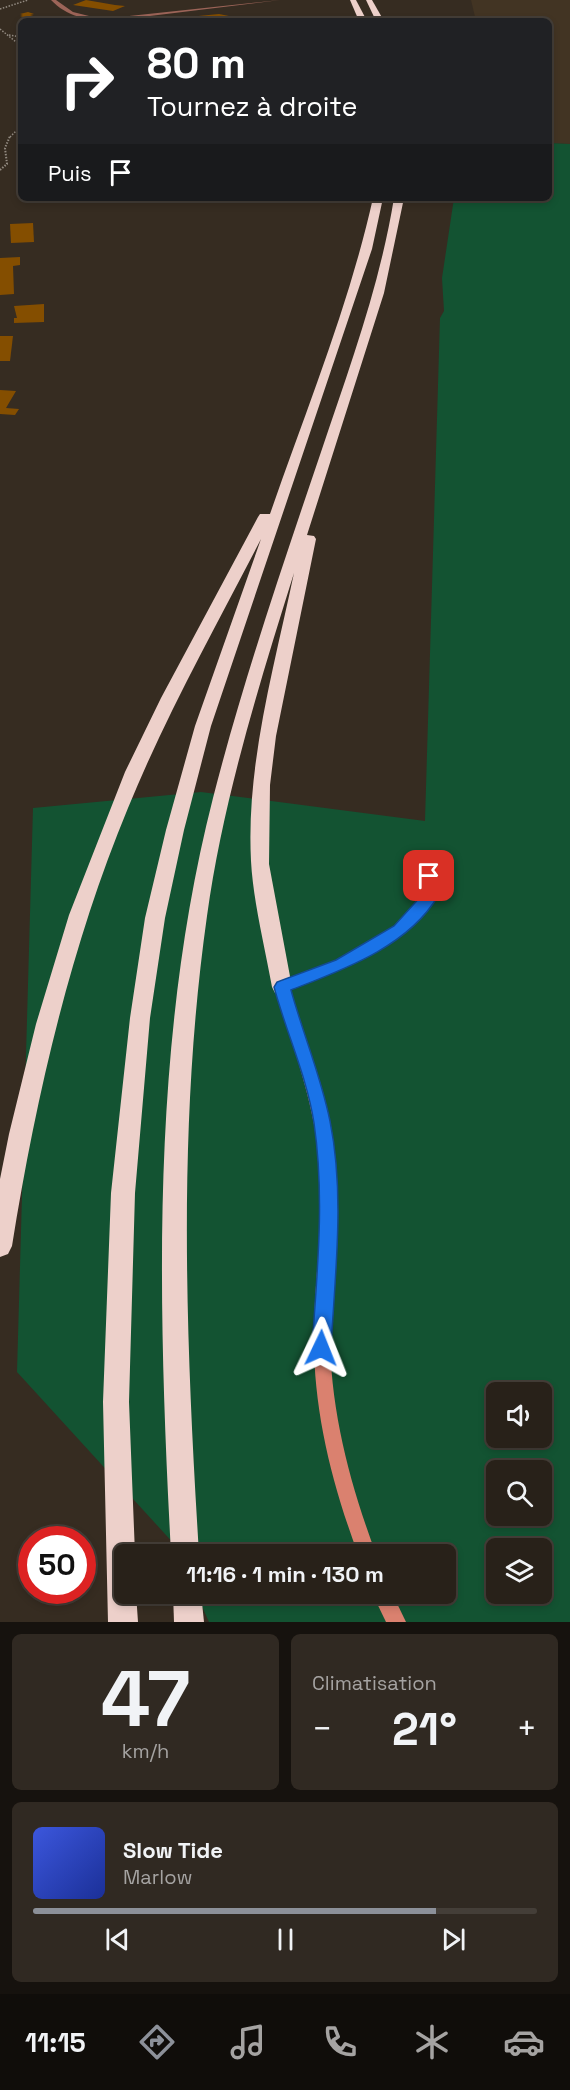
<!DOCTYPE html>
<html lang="fr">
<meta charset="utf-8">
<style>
:root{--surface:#282119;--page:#302922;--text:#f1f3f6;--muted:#a5a3a2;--line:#443e38;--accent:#8c9099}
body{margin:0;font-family:"Space Grotesk",sans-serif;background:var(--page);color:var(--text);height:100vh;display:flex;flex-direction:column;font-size:22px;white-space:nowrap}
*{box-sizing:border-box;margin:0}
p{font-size:20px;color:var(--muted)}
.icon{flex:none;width:33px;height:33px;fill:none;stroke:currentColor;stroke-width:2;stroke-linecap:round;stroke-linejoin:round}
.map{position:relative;height:1622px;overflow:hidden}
.panel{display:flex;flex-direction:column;gap:12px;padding:12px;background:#16120e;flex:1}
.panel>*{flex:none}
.guide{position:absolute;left:18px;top:18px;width:534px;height:183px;border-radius:9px;box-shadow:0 3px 9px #0003,0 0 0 2px var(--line);background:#202124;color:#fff;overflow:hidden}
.controls{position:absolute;left:486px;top:1382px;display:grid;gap:12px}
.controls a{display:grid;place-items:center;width:66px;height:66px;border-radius:9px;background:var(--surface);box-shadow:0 3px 9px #0003,0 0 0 2px var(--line);font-size:30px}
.speed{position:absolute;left:18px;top:1526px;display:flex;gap:12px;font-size:30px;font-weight:700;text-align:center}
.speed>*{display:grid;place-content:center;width:78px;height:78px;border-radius:50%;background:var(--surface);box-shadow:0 3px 9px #0003,0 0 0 2px var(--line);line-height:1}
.speed .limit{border:9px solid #d22;background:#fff;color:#111}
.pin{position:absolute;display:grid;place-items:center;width:51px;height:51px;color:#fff;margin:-26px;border-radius:12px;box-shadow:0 3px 9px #0006}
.me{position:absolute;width:66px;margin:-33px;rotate:2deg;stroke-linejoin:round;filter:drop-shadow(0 0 4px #0008)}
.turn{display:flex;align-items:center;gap:21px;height:126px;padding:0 30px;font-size:27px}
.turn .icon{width:78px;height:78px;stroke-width:2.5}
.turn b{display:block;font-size:42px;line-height:51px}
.then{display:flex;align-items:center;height:57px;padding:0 30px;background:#0003;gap:12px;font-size:22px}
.big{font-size:45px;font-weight:700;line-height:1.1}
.panel .widget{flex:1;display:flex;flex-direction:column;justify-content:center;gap:9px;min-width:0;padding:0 21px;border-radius:9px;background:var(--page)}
.panel .dial{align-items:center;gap:0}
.dial b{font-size:78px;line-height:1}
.song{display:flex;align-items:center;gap:18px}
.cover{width:72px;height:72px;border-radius:9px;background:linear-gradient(135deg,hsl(230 70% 55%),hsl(230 70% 35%))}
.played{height:6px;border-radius:3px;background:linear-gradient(90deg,var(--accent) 80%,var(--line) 80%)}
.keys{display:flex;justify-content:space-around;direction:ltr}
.heat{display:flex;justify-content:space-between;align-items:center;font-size:33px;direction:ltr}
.panel .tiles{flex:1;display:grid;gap:12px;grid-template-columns:1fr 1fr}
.widget:last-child{grid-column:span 2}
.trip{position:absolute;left:114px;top:1544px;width:342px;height:60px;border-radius:9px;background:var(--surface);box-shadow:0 3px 9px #0003,0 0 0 2px var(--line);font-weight:700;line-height:60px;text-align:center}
.tab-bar{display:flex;height:96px;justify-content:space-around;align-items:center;background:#100d0a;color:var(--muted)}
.tab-bar .icon{width:42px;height:42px}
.tab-bar .selected{color:var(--accent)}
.tab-bar b{font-size:27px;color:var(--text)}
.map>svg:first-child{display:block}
</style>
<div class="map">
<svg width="570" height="1622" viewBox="0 0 570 1622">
<rect width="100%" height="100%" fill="#362c21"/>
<polygon fill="#423423" points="471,0 570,0 570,144 549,143 549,21 476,21"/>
<path fill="#135332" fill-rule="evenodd" d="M549 143 570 144V1622H209L196 1593H446V1554H179L176 1546 17 1372 33 808 201 792 425 821 440 318 444 311 442 278 454 198H549ZM496 1392H542V1437H496ZM496 1470H542V1515H496ZM496 1548H542V1593H496Z"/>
<g fill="#844e00">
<polygon points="86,0 115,5 125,6 113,11 73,5"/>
<polygon points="28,12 34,14 30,15 40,18 45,16 57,20 33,20 20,16 23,15 20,14"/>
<polygon points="219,14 229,16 195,21 188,17"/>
<polygon points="33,223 34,242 11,243 10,224"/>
<polygon points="20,257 20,265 13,266 14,294 0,295 0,258"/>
<polygon points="44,304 44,322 14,323 14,318 17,318 14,306"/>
<polygon points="0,336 13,336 10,361 0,361"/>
<polygon points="0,390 16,391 6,408 19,409 15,415 0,414"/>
</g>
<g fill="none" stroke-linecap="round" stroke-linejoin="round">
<g stroke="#938b82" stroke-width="1.5" stroke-dasharray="1.5 1.5" stroke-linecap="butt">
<polyline points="0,9 28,0"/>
<polyline points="0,29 21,46"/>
<polyline points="9,35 21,37"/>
<polyline points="10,137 21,126"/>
</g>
<polyline stroke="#938b82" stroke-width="2" stroke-dasharray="1.5 1.5" stroke-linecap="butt" points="0,170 7,164 5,148 10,136"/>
<path fill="#9c6458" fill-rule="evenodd" d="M428 851 432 853 434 856 436 896C406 947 339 970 287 991L282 992 277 991 275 987 277 983 336 960 394 926 424 895 422 856 424 853Z"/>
<path fill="#9c6458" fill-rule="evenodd" d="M51 0H56L73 12 101 19 280 0 109 21C88 21 66 16 51 0Z"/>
<g fill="#da816f" fill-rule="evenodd">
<path d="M282 982 287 983 289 987C307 1048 331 1108 336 1172 339 1224 331 1276 330 1327 329 1406 349 1481 376 1554H358C331 1481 312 1406 314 1327 315 1276 323 1224 320 1173 317 1109 293 1048 275 987L277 983Z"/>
<polygon points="372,1593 392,1593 406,1622 386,1622"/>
</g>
<g fill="#edd0ca" fill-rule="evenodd">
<polygon points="350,0 356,0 367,21 359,21"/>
<polygon points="366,0 372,0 384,21 376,21"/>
<path d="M373 198H383L372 249 211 726 184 830 165 918 150 1018 135 1193 129 1402 135 1554H124V1593H136L138 1622H108L103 1402 111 1193 130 1018 145 918 166 830 195 726 261 539C215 628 166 715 128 808 70 948 36 1097 12 1246L8 1254 0 1257V1179L9 1134 36 1024 69 915 125 772 161 698 258 517 260 514H270C306 410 349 306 373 198Z"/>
<path d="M394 198H404L384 293 307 535 314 536 316 539 276 736 270 785 269 864 292 987 289 993 282 995 275 993 272 987C265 948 253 900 251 861 246 764 274 668 294 573 259 685 223 800 207 916 177 1128 186 1341 199 1554H171C158 1302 150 1045 213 798 243 681 282 567 321 452 349 369 380 285 394 198Z"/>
<polygon points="173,1593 201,1593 204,1622 174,1622"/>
</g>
</g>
<path fill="#1a73e8" stroke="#114b97" stroke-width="1.5" d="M429 871 436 876 438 896C408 947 342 970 291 990 303 1034 321 1076 330 1121 345 1195 335 1273 331 1348L328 1355 321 1358 315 1355 312 1348C317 1273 325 1199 314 1123 307 1077 286 1032 274 987L277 982 336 960 394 926 423 894 422 876Z"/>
</svg>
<div class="controls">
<a><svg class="icon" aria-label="sound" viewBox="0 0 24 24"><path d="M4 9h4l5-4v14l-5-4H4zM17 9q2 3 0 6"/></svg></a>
<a><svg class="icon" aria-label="search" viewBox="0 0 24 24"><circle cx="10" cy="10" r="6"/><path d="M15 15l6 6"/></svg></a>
<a><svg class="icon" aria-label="layers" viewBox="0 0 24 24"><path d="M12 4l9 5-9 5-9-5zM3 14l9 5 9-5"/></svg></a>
</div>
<div class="speed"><div class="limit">50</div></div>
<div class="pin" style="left:429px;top:876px;background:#d93025"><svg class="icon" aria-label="arrive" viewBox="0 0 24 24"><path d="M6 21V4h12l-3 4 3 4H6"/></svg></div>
<svg class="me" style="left:321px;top:1348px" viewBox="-20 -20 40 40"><path d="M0-17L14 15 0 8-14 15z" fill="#1a73e8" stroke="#fff" stroke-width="4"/></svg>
<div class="trip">11:16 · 1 min · 130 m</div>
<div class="guide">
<div class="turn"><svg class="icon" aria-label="right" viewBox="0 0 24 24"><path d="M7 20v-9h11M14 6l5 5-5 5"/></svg><div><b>80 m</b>Tournez à droite</div></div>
<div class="then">Puis<svg class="icon" aria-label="arrive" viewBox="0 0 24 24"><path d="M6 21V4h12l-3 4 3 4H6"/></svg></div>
</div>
</div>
<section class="panel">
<div class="tiles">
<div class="widget dial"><b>47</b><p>km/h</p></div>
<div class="widget"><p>Climatisation</p>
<div class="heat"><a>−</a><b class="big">21°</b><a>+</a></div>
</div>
<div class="widget">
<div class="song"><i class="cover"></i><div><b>Slow Tide</b><p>Marlow</p></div></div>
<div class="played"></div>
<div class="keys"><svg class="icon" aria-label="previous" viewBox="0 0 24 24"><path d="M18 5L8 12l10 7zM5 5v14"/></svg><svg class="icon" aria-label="pause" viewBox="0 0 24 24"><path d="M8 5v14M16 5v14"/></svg><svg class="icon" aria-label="next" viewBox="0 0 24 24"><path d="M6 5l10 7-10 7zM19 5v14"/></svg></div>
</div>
</div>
</section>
<nav class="tab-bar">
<b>11:15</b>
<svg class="icon selected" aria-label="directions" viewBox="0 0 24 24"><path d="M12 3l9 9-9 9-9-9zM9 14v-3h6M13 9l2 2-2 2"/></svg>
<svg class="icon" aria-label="music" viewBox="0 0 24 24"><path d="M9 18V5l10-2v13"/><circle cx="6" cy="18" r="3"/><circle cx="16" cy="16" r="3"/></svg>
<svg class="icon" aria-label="phone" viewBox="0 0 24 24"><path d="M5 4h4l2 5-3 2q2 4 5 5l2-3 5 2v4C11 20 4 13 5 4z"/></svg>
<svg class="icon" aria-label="climate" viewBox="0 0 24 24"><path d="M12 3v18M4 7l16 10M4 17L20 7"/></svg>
<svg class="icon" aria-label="car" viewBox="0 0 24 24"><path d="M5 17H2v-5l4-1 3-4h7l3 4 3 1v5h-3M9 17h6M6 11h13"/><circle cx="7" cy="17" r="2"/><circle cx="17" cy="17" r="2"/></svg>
</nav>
